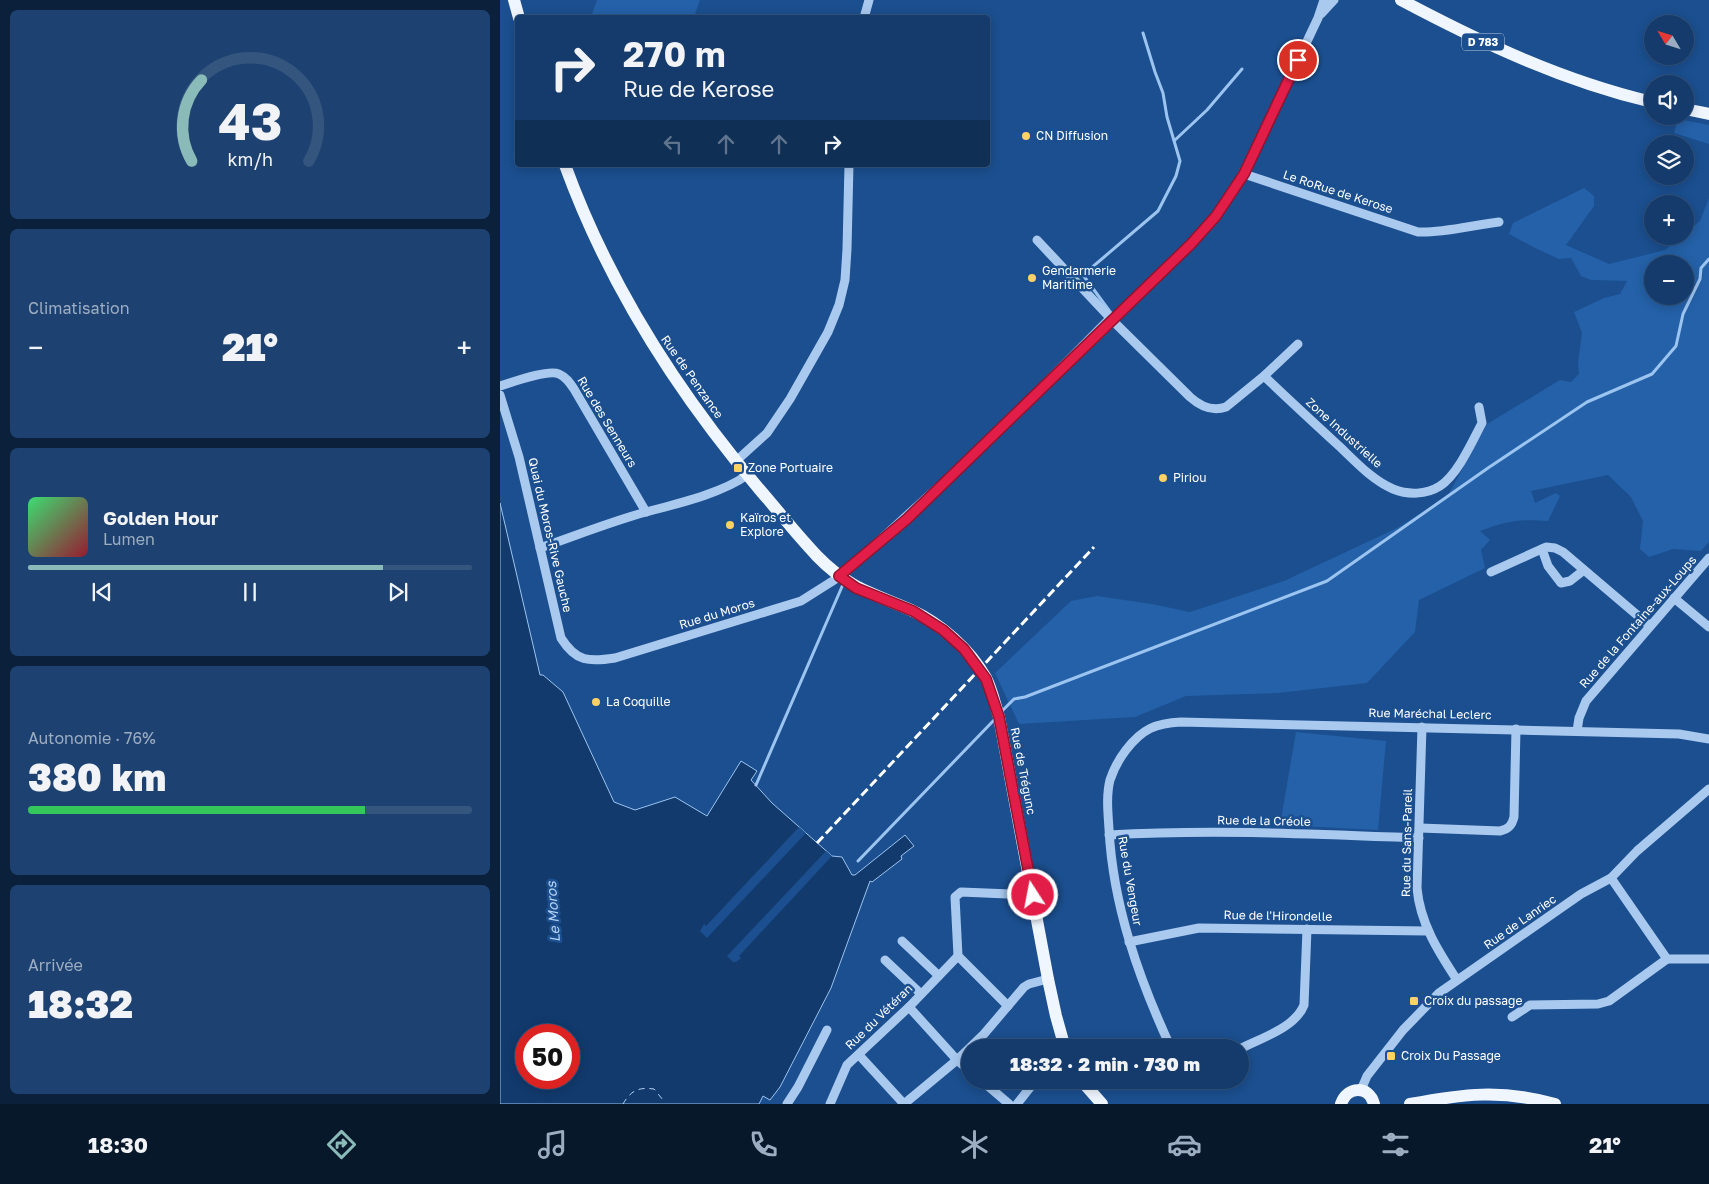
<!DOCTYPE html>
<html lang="fr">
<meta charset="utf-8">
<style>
:root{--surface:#143b6b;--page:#1d4271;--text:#f1f3f6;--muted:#9dadc1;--line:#33557e;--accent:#8bbbb9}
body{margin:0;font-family:"Golos Text",sans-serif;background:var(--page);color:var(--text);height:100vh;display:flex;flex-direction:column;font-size:19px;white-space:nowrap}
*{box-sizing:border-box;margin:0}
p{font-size:16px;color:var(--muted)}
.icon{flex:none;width:28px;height:28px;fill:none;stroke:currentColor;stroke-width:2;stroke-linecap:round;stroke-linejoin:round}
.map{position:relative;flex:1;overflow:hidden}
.sheet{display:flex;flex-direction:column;gap:10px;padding:10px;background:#0b203b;width:500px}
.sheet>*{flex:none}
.banner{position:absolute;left:15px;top:15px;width:475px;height:152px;border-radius:5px;box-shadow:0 2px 12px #0003,0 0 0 1px var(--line);background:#143b6b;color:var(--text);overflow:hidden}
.needle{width:32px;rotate:308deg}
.fabs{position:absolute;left:1144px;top:15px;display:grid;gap:10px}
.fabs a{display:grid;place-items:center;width:50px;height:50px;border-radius:50%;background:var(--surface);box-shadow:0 2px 12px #0003,0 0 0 1px var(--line);font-size:25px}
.speed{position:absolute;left:15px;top:1024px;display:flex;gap:10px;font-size:25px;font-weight:700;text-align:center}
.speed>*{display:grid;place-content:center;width:65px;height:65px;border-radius:50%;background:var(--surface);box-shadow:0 2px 12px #0003,0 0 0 1px var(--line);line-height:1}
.speed .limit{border:8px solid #d22;background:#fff;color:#111}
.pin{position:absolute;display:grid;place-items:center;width:42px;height:42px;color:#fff;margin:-21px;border:2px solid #fff;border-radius:50%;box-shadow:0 1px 5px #0007}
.me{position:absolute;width:55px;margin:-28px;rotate:349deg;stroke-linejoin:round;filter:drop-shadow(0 0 4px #0008)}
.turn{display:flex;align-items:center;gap:18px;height:105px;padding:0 25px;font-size:22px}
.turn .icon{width:65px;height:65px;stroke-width:2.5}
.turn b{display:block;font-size:35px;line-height:42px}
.lanes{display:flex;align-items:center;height:48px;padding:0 25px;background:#0003;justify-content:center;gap:25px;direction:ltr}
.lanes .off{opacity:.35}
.big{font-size:38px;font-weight:800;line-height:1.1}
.sheet .tile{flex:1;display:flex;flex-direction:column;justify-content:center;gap:8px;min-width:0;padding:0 18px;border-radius:8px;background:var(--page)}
.sheet .dial{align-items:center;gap:0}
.dial svg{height:130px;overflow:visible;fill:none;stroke:var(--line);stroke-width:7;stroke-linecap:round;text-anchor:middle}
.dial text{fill:var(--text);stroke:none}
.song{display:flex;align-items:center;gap:15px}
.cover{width:60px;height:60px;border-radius:8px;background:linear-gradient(135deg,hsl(140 70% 55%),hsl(350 70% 35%))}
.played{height:5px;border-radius:2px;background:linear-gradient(90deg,var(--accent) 80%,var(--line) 80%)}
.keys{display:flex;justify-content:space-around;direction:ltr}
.heat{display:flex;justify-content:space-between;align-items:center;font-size:28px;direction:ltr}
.charge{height:8px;border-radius:4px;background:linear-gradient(90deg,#34c759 76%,var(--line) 0)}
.trip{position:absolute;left:461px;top:1039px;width:288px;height:50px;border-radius:25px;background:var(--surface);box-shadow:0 2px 12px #0003,0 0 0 1px var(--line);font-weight:800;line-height:50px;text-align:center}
.tab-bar{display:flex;height:80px;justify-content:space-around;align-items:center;background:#08182b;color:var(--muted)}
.tab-bar .icon{width:35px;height:35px}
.tab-bar .selected{color:var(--accent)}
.tab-bar b{font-size:22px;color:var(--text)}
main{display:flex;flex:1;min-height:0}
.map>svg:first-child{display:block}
</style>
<main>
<section class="sheet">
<div class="tile dial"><svg viewBox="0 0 100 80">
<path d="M14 69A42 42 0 1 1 86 69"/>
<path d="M14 69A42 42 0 0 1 20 19" stroke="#8bbbb9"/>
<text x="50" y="56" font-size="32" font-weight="700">43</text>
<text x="50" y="72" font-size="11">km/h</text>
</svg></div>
<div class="tile"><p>Climatisation</p>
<div class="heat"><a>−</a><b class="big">21°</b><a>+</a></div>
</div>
<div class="tile">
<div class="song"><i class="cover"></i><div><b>Golden Hour</b><p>Lumen</p></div></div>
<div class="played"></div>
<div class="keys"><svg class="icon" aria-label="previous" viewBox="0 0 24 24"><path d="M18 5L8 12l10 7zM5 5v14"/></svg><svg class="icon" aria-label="pause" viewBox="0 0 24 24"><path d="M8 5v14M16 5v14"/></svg><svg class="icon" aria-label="next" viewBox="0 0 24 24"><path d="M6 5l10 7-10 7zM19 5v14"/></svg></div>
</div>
<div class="tile"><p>Autonomie · 76%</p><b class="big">380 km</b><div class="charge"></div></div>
<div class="tile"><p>Arrivée</p><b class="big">18:32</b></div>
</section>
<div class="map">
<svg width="1209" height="1104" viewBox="0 0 1209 1104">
<rect width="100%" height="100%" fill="#1b4f8f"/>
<g fill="#2461a8" fill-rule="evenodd">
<polygon points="97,0 200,0 194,17 91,17"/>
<polygon points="1178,119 1209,125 1209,144 1174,133"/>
<path d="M1084 188 1094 196V206L1066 245 1109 264 1165 250 1181 236H1185V233L1200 221 1209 198V542L1201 551 1173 549 1149 557 1140 549 1143 521 1131 497 1108 475 1031 491 1035 503 1056 493 1060 496 1048 521C1018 519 1008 521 980 531L990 540 981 550 985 568 919 600 915 632 867 683 778 693 686 696 635 717 519 724 495 673 571 601 597 596 652 604 690 612 784 581 897 528 947 497 987 424 1060 380 1071 382 1079 374 1078 363 1082 333 1074 312 1104 298 1120 294 1127 281 1091 280 1081 276 1071 258 1059 259 1035 248 1009 234 1013 223ZM1152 264H1185V296H1152Z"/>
<polygon points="796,732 886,741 878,830 780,825"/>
</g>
<path fill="#123a6d" stroke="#9cc4f0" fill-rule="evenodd" d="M0 503 40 675H43L63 692 114 802 135 810 175 797 207 816 241 761 257 771 251 780 272 803 332 856 342 857 352 875H355L405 835 414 846 401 856 402 859 372 882 370 881 331 988 280 1087 270 1100 263 1096 259 1104H0ZM26 1035H69V1078H26Z"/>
<g fill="#1b4f8f">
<polygon points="299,827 306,833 207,938 200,931 204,924 206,926"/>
<polygon points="326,851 332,856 239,956 241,958 236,962 233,962 227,956"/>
</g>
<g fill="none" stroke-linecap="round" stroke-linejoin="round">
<g stroke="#9cc4f0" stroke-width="3">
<polyline points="675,140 707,110 742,69"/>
<polyline points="515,410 611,313 583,275 658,211 676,176 680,161 667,117 663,93 655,72 643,33"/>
<polyline points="370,545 436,485"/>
<polyline points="502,711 514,699 525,697 827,581 988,468 1087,402 1152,374 1176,346 1183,314 1200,279 1201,268 1209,259"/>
<polyline points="256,785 344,582"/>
<polyline points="358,861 496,718"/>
</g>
<path stroke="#b5d3f5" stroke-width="1" stroke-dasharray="6 5" stroke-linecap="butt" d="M123 1104C131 1090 139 1087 154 1089L163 1100"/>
<g stroke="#a9c9ee" stroke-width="9">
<polyline points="821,14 834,0"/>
<polyline points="364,18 369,0"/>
<path d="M744 174 918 232C945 233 972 225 999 222"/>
<path d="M537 240 613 321 690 397C700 406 712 412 726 407L764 376 798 344"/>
<path d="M764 376C789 400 814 423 839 446 856 462 872 480 893 489 908 495 926 495 940 486 958 474 972 442 982 423L979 407"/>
<path d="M0 386C13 382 48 369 59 374 66 377 70 383 74 389L146 512"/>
<path d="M0 395 19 457 61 638C76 662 89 662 115 658L301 601 339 577 407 519 613 321 691 244 716 216 733 192 759 143 818 18 824 0"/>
<polyline points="236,461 267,433 290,399 328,332 339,305 345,280 347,249 349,165"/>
<path d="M40 548C75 536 110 522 146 512 176 504 223 493 247 475"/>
<polyline points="1042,549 1048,566 1061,583 1070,581 1084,570"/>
<polyline points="991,572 1046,547 1055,548 1063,552 1150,626"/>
<polyline points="1174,598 1209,627"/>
<path d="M922 727 917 888C920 923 938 951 957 980"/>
<polyline points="1077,731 1079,718 1086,701 1209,558"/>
<path d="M920 828 1000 831C1009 829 1012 825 1014 817L1016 729"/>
<path d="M609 835C712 829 816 834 919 838"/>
<polyline points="1111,878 1167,959"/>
<polyline points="402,941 438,975"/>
<polyline points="629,942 699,928 927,931"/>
<polyline points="1167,959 1209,959"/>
<polyline points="385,960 421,994"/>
<polyline points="508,1006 458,956 455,897 461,892 533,895"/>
<polyline points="409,1007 457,1060 470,1071"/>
<polyline points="1012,1017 1030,1005 1098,1004 1109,1001 1167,959"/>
<path d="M671 1048C639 979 613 906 609 829 608 813 606 796 610 780 614 768 619 759 626 750 642 729 656 723 681 722L1179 734 1209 739"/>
<path d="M740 1049C761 1038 795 1028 804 1005L807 929"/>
<polyline points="359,1055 404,1104"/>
<polyline points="481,1080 509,1104"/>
<polyline points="861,1090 867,1076 903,1030 939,993 1081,894 1111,878 1137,851 1209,789"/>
<polyline points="287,1104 298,1087 327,1030"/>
<polyline points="330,1104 347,1065 409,1007 458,956"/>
<polyline points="404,1104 457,1060 484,1034 524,987 529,984 548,979"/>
<polyline points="517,1104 536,1080"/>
</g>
<g stroke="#f0f6ff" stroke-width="12">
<polyline points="14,0 19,18"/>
<path d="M901 0C982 43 1063 81 1152 102"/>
<polyline points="1185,109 1209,114"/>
<path d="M65 165C109 286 177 392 260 490 279 512 297 535 317 556 348 588 372 593 411 610 441 624 470 649 486 678 492 690 495 704 499 717L548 979 556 1016 565 1048"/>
<polyline points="581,1080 602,1104"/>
<path d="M841 1104C847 1086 869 1085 874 1104"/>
<path d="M910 1104C963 1094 1001 1089 1055 1104"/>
</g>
<polyline stroke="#fff" stroke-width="3" stroke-dasharray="9 4" stroke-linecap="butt" points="317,843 594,547"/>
</g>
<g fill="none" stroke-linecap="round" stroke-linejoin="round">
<g stroke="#92132f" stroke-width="12">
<polyline id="route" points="533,895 499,717 486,679 464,649 443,630 413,611 356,588 339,576 407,519 691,244 716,216 744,174 798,60"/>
</g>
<use href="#route" stroke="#e11d48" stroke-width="9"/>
</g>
<g fill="#ffd166" stroke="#1b4f8f" stroke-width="2">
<circle cx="526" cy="136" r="5"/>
<circle cx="532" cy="278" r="5"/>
<rect x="233" y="463" width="10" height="10" rx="2.5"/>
<circle cx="663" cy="478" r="5"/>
<circle cx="230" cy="525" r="5"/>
<circle cx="96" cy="702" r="5"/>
<rect x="909" y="996" width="10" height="10" rx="2.5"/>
<rect x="886" y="1051" width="10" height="10" rx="2.5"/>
</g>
<g text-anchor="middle" stroke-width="5" stroke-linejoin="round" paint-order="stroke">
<rect fill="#1b4f8f" stroke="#bbcadd" stroke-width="1" x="962" y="33.5" width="42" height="17" rx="4"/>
<g font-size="11" font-weight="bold" fill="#fff">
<text x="983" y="46">D 783</text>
</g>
<g font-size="12" fill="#fff" stroke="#1b4f8f" text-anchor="start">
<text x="536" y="140">CN Diffusion</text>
<text x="542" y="275">Gendarmerie<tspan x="542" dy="14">Maritime</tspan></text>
<text x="248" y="472">Zone Portuaire</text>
<text x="673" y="482">Piriou</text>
<text x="240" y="522">Kaïros et<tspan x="240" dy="14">Explore</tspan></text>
<text x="106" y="706">La Coquille</text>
<text x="924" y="1005">Croix du passage</text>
<text x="901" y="1060">Croix Du Passage</text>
</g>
<g font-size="12" fill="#fff" stroke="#1b4f8f">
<text transform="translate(838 192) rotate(18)" y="4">Le RoRue de Kerose</text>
<text transform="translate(192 377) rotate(55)" y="4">Rue de Penzance</text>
<text transform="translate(107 422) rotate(59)" y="4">Rue des Senneurs</text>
<text transform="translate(844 433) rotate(42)" y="4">Zone Industrielle</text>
<text transform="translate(50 535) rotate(77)" y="4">Quai du Moros-Rive Gauche</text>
<text transform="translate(217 614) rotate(-17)" y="4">Rue du Moros</text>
<text transform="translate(1138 622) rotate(-49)" y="4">Rue de la Fontaine-aux-Loups</text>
<text transform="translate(930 714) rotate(1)" y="4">Rue Maréchal Leclerc</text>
<text transform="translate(523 771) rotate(79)" y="4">Rue de Trégunc</text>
<text transform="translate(764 821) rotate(1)" y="4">Rue de la Créole</text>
<text transform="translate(907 843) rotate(-89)" y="4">Rue du Sans-Pareil</text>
<text transform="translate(630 881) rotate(80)" y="4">Rue du Vengeur</text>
<text transform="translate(778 916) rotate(1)" y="4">Rue de l'Hirondelle</text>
<text transform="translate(1020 922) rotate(-35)" y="4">Rue de Lanriec</text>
<text transform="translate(379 1017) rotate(-44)" y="4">Rue du Vétéran</text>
</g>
<g font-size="14" font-style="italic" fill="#b5d3f5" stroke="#1b4f8f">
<text transform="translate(53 912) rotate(-94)" y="5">Le Moros</text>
</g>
</g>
</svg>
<div class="fabs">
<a><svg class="needle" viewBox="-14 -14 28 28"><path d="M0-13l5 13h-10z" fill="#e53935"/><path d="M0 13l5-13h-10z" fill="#9dadc1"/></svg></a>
<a><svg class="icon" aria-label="sound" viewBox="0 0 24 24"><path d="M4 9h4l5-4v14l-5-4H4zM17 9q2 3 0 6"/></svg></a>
<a><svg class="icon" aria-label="layers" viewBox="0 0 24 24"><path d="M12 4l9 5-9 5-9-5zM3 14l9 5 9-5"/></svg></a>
<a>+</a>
<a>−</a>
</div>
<div class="speed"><div class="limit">50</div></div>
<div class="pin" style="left:798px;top:60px;background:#d93025"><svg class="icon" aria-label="arrive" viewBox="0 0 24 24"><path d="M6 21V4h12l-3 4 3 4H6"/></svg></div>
<svg class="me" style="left:533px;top:895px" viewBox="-20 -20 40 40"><circle r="17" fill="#e11d48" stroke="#fff" stroke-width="3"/><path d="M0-11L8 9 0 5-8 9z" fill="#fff"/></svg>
<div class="trip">18:32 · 2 min · 730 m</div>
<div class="banner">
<div class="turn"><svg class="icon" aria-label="right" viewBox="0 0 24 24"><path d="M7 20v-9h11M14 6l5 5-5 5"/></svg><div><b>270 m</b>Rue de Kerose</div></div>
<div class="lanes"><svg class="icon off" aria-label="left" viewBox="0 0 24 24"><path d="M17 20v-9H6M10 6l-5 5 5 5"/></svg><svg class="icon off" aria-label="ahead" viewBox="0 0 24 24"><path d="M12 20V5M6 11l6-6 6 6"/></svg><svg class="icon off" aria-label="ahead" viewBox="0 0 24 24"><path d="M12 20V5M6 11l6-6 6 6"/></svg><svg class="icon" aria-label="right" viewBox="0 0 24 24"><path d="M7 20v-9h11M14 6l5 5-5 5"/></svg></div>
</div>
</div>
</main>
<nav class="tab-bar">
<b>18:30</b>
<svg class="icon selected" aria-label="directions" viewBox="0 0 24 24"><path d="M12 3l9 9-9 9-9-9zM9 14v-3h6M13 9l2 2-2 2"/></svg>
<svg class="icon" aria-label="music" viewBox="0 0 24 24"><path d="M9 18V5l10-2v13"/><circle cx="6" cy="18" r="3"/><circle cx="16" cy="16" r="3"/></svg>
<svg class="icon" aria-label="phone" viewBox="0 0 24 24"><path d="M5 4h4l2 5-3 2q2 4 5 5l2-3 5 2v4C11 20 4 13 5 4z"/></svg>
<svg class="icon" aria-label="climate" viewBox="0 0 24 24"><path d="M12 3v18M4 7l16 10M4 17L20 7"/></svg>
<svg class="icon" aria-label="car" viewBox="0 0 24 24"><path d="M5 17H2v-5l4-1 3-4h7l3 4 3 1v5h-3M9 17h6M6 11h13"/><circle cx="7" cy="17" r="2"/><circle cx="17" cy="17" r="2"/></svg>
<svg class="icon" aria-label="filters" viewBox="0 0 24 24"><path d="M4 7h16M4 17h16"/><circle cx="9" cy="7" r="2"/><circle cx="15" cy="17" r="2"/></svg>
<b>21°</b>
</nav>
